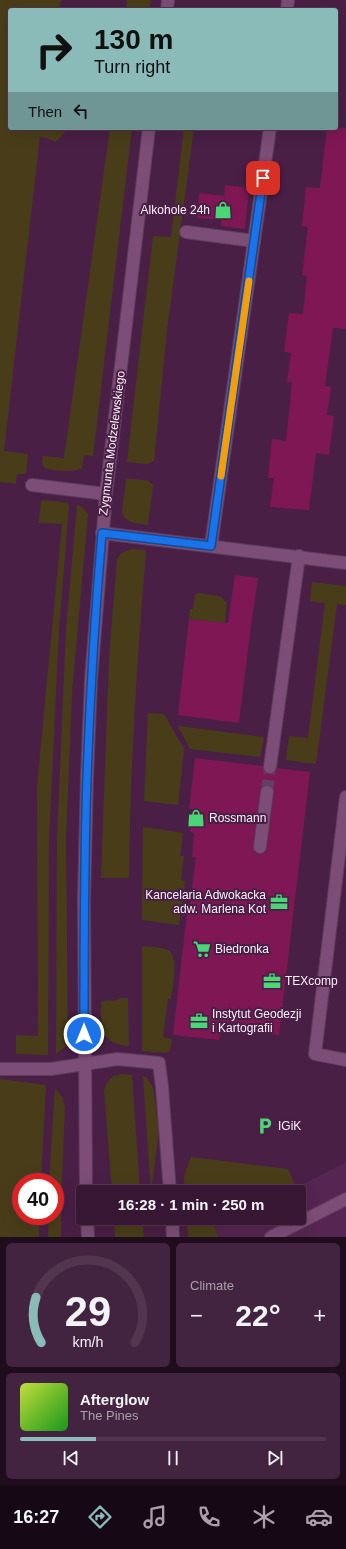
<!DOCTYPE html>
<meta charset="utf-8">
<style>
:root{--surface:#381734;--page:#432440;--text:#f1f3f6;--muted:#ab9fac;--line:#52364f;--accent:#8bbbb9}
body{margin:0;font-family:Arial,sans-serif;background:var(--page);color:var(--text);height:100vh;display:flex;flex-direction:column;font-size:15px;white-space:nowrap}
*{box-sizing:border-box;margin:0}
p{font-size:13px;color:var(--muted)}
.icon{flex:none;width:22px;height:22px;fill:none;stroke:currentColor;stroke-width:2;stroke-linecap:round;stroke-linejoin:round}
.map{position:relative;height:1237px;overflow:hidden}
.details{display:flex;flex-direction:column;gap:6px;padding:6px;background:#1f0d1d;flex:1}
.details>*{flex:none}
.banner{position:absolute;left:8px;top:8px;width:330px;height:122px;border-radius:4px;box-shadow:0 4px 16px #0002,0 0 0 1px var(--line);background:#8bbbb9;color:#111;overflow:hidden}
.speed{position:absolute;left:12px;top:1173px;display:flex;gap:8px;font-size:20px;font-weight:700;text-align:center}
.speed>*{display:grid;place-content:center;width:52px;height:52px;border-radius:50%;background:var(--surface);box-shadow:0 4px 16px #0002,0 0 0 1px var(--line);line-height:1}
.speed .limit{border:6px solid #d22;background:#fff;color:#111}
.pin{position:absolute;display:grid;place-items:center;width:34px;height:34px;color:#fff;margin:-17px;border-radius:8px;box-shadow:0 2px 6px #0006}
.me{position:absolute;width:44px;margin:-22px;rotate:0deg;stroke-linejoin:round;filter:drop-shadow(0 0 3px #0008)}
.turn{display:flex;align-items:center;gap:14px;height:84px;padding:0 20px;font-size:18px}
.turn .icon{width:52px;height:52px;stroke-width:2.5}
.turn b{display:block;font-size:28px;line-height:34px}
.then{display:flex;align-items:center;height:38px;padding:0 20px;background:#0003;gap:8px;font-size:15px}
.big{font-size:30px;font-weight:700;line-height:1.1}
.details .card{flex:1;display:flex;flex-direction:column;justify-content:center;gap:6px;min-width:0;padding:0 14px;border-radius:6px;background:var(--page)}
.details .dial{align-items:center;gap:0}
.dial svg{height:104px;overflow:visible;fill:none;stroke:var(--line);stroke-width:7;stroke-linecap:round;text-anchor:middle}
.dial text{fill:var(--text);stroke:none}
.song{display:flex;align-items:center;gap:12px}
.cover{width:48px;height:48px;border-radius:6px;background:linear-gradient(135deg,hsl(70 70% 55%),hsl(120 70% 35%))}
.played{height:4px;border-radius:2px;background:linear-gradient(90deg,var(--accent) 25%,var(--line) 25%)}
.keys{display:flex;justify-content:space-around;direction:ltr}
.heat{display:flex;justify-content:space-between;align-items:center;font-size:22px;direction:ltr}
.details .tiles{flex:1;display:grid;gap:6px;grid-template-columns:1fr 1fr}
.card:last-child{grid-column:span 2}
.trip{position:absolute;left:76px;top:1185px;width:230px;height:40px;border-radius:4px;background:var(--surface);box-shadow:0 4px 16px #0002,0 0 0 1px var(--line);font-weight:700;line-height:40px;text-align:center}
.tabs{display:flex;height:64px;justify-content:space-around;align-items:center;background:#160915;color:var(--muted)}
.tabs .icon{width:28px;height:28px}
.tabs .active{color:var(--accent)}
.tabs b{font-size:18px;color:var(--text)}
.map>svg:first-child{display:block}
</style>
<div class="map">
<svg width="346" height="1237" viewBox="0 0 346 1237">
<rect width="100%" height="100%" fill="#4a1f46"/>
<polygon fill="#562552" points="346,1162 346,1237 219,1237 214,1225 227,1218 299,1218 299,1192 276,1192 294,1183 299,1186"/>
<g fill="#493d19">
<polygon points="0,0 61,0 59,10 10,10 10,128 68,128 56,142 40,136 4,451 28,454 26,474 17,474 16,484 0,482"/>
<polygon points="127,0 151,0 149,10 126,10"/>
<path d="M110 128H132L93 456 84 455 82 468C71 473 56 471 45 468L42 464 43 456 64 458Z"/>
<polygon points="184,128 194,128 167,330 154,461 147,464 127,462 153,236 171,237"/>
<path d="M126 479 147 480 153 485 148 525C137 523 126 524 122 512Z"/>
<polygon points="44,500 68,503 69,506 59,628 49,839 48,1055 16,1054 16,1035 38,1036 37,786 62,524 39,523 41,501"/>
<polygon points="77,505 82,507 88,514 72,693 66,838 68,1040 66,1046 56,1054 57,839 66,629"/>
<path d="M133 549 146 550C137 660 130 769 129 878H101L109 658 117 560 121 553Z"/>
<polygon points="312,582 346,586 346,605 337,604 316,764 286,760 289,736 308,738 325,603 310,601"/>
<polygon points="198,593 220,596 227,603 225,623 189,619 190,609 193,609 195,595"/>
<polygon points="148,713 164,714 184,749 178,805 144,801"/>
<polygon points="178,726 264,737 260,757 190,749"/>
<polygon points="143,827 183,833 180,856 184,856 181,880 185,881 179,925 142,920"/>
<path d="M142 946C149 947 158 947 165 949 181 953 172 987 171 999H168L163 1037 172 1039 170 1051 166 1053 142 1051Z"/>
<path d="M121 998H128L129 1046C99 1043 101 1028 101 1003 107 998 115 1003 121 998Z"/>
<path d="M120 1074 132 1075 140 1192H112L104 1090C107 1081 110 1077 120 1074Z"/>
<polygon points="143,1076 147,1078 153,1088 158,1125 158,1138 152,1184 153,1192 151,1192"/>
<polygon points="0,1079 46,1085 41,1182 21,1182 21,1216 40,1216 39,1237 0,1237"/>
<polygon points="55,1088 62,1097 65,1107 61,1203 61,1237 48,1237 49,1216 55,1216 55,1182 49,1182"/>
<polygon points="191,1157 288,1169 294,1183 276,1192 185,1192 184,1176"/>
<polygon points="114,1218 142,1218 144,1237 115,1237"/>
<polygon points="187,1218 227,1218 214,1225 219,1237 188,1237"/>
</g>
<g fill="#7e1753" fill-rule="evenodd">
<polygon points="327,128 346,128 346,329 333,328 325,386 331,387 327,415 334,416 329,455 316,453 309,510 270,507 274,478 268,478 272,439 286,441 292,382 287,382 291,353 284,352 289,313 303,314 307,276 302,275 308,227 302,226 306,187 320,188"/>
<polygon points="225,185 249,188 245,229 221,226 221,220 197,218 199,193 224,196"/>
<polygon points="235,575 258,578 251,626 239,723 178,715 189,619 228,623"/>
<path d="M195 758 263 766 265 773 269 774 276 772 277 768 310 772 279 1035 220 1029 219 1040 173 1035 188 904H190L196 857H192L194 833 190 832 193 809H189ZM264 785 271 786 274 793 267 848 266 852 259 854 255 853 253 846 260 791Z"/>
</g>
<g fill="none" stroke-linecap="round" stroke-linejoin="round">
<polyline stroke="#653e61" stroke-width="12" stroke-dasharray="12 6" stroke-linecap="butt" points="267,792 270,767"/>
<g stroke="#5f3d5d" stroke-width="14">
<g id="minor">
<polyline points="167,10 168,0"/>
<polyline points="287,10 288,0"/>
<polyline points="186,232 254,241"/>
<polyline points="32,485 106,494"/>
<polyline points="102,533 346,563"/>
<polyline points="211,546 270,128"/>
<polyline points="270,767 299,556"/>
<polyline points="346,797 315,1054 346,1060"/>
<polyline points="260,847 267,792"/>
<polyline points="0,1069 51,1069 118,1059 159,1063 162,1087 170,1192"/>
<polyline points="86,1192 84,899 87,776 91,680 106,494 149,128"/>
<polyline points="87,1218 88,1237"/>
<polyline points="172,1218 173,1237"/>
<polyline points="271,1237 346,1199"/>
</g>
</g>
<use href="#minor" stroke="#7c4d77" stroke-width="12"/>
</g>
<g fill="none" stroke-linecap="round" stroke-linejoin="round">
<g stroke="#114b97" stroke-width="10">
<path id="route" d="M84 1034C84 948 84 863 87 777 90 696 95 614 102 533L211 546 263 178"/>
</g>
<use href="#route" stroke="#1a73e8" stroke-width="7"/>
<polyline stroke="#f59e0b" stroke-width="7" points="221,476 249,281"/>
</g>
<defs>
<g id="shop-bare" transform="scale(1.38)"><path d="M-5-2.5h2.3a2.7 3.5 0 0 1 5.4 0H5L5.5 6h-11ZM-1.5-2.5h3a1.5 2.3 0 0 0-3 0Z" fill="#4ad677" stroke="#4a1f46" stroke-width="2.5" paint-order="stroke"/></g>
<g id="office-bare" transform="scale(1.38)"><path d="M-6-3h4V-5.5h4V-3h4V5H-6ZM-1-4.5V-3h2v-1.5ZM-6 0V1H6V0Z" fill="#4ad677" stroke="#4a1f46" stroke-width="2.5" paint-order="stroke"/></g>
<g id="supermarket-bare" transform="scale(1.38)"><path d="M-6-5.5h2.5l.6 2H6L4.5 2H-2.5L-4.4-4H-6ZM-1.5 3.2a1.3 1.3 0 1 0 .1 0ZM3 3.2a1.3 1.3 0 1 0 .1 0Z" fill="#4ad677" stroke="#4a1f46" stroke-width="2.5" paint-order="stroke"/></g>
<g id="parking-bare" transform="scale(1.38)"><path d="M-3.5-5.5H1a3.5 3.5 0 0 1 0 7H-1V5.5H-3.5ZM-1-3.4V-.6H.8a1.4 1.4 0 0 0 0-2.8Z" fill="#4ad677" stroke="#4a1f46" stroke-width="2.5" paint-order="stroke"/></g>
</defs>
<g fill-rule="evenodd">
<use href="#shop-bare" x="223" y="210"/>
<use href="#shop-bare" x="196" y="818"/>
<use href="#office-bare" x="279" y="902"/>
<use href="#supermarket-bare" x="202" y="949"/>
<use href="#office-bare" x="272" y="981"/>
<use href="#office-bare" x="199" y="1021"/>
<use href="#parking-bare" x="265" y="1126"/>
</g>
<g text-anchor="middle" stroke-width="4" stroke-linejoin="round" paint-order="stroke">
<g font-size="12" fill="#fcf0fa" stroke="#4a1f46" text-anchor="start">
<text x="210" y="214" text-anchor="end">Alkohole 24h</text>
<text x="209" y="822">Rossmann</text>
<text x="266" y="899" text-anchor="end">Kancelaria Adwokacka<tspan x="266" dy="14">adw. Marlena Kot</tspan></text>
<text x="215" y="953">Biedronka</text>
<text x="285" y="985">TEXcomp</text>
<text x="212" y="1018">Instytut Geodezji<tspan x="212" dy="14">i Kartografii</tspan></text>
<text x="278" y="1130">IGiK</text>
</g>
<g font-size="12" fill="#fcf0fa" stroke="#4a1f46">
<text transform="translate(112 443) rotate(-83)" y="4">Zygmunta Modzelewskiego</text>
</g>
</g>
</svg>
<div class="speed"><div class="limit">40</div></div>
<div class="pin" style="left:263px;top:178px;background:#d93025"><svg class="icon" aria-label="arrive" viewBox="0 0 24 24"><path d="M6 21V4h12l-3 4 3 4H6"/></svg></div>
<svg class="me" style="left:84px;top:1034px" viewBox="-20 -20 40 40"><circle r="17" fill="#1a73e8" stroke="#fff" stroke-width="3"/><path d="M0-11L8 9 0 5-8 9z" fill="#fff"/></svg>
<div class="trip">16:28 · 1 min · 250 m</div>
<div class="banner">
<div class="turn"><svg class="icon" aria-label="right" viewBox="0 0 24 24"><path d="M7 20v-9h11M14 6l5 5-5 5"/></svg><div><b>130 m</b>Turn right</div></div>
<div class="then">Then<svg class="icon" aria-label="left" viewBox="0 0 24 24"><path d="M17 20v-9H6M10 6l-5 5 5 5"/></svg></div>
</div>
</div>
<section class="details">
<div class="tiles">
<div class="card dial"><svg viewBox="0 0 100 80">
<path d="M14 69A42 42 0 1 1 86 69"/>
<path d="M14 69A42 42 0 0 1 10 34" stroke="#8bbbb9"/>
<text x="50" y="56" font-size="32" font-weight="700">29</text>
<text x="50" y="72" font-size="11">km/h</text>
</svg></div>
<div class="card"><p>Climate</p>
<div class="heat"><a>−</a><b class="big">22°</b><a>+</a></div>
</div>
<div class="card">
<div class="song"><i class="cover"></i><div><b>Afterglow</b><p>The Pines</p></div></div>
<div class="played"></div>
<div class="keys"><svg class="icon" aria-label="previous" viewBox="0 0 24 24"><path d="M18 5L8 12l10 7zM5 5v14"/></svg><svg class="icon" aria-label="pause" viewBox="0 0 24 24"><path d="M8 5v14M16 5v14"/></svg><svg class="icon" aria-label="next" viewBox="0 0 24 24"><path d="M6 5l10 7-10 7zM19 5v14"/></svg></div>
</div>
</div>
</section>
<nav class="tabs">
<b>16:27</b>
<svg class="icon active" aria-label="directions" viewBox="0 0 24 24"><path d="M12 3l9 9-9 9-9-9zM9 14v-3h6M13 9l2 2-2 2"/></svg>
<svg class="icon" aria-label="music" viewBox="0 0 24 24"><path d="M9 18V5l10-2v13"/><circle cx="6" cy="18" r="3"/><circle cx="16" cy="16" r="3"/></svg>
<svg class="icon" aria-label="phone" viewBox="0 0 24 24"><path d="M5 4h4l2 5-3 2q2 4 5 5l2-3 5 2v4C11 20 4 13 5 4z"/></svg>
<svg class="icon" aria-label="climate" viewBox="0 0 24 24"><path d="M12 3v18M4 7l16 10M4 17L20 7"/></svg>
<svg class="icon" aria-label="car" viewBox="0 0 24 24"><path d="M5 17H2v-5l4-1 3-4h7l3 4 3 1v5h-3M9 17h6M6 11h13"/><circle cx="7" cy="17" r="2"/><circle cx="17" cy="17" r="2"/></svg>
</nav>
